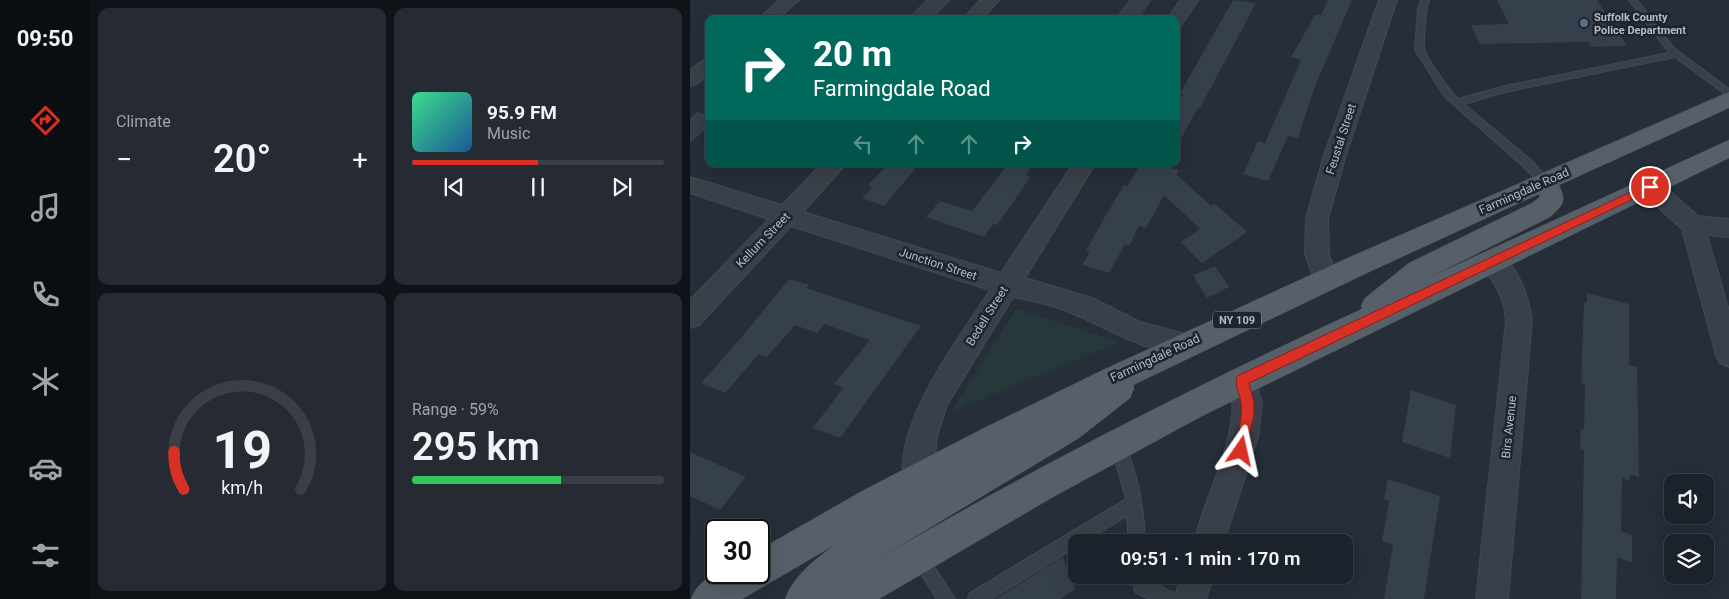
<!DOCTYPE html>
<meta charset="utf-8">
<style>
:root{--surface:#1c222b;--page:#252a33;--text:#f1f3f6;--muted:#a0a4a9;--line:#3a3f47;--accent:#d93025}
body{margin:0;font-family:Roboto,sans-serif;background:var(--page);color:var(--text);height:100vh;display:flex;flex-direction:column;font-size:19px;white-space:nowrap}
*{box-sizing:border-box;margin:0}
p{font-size:16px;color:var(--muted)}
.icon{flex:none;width:28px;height:28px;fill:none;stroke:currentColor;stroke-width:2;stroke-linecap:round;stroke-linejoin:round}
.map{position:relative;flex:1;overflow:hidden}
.panel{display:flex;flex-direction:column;gap:8px;padding:8px;background:#0f1318;width:600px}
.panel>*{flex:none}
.banner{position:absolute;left:15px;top:15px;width:475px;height:152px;border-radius:10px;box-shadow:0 5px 20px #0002,0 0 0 1px var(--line);background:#00695c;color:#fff;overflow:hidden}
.controls{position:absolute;left:974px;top:474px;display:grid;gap:10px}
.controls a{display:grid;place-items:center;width:50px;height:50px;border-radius:10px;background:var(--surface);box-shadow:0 5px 20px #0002,0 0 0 1px var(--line);font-size:25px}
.speed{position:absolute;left:15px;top:519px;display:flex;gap:10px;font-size:25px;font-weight:700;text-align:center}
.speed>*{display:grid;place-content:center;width:65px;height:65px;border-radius:50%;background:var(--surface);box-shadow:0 5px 20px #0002,0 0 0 1px var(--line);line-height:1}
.speed .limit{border:2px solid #111;border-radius:8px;background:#fff;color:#111}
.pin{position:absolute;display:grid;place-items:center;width:42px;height:42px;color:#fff;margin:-21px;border:2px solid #fff;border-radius:50%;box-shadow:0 1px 5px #0007}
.me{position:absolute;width:55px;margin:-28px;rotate:11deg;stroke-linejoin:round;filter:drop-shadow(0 0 4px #0008)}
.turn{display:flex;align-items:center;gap:18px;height:105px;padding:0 25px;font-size:22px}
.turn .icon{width:65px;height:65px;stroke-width:2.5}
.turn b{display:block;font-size:35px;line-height:42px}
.lanes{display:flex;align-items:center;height:48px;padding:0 25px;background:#0003;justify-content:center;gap:25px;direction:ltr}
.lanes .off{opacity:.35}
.big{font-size:38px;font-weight:600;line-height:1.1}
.panel .card{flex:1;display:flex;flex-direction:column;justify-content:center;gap:8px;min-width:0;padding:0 18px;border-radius:10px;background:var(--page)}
.panel .dial{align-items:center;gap:0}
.dial svg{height:130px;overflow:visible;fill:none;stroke:var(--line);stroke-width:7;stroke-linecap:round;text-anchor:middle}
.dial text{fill:var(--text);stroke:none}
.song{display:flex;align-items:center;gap:15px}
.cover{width:60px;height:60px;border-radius:8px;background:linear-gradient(135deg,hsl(150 70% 55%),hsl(210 70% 35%))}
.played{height:5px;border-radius:2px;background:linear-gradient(90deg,var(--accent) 50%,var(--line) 50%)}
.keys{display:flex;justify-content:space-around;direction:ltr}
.heat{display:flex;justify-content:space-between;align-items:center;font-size:28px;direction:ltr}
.charge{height:8px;border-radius:4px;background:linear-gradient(90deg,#34c759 59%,var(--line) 0)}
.panel .tiles{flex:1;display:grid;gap:8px;grid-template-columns:repeat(2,1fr)}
.trip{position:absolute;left:378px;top:534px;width:285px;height:50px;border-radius:10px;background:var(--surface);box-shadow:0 5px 20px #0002,0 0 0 1px var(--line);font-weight:600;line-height:50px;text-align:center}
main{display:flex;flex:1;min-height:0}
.tab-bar{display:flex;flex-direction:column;width:90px;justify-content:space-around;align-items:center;background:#0b0e11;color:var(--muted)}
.tab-bar .icon{width:35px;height:35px}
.tab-bar .current{color:var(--accent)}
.tab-bar b{font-size:22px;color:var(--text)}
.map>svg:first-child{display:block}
</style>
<main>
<nav class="tab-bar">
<b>09:50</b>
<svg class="icon current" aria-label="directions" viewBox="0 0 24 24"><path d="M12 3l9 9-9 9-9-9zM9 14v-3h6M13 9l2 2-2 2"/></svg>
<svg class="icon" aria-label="music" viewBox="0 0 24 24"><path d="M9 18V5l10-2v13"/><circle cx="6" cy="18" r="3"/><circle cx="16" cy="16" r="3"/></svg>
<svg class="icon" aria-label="phone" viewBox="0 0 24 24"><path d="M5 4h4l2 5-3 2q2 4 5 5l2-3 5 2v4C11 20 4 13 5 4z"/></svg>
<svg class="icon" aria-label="climate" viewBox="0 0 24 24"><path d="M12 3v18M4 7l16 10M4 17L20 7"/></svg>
<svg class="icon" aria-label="car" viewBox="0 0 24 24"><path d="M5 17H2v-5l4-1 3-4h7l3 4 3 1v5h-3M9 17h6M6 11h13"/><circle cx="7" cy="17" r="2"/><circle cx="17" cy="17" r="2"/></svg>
<svg class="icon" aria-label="filters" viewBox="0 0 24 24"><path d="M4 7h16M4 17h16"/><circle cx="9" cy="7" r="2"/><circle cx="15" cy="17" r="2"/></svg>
</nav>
<section class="panel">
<div class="tiles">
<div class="card"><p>Climate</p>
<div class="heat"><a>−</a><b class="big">20°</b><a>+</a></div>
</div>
<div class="card">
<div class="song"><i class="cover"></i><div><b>95.9 FM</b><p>Music</p></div></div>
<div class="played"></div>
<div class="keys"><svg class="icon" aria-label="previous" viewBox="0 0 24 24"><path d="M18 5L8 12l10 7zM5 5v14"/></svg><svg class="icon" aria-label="pause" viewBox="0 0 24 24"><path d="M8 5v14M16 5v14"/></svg><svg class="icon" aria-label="next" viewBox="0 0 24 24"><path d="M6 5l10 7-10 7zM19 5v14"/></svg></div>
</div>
<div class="card dial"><svg viewBox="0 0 100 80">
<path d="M14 69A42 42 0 1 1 86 69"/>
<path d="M14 69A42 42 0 0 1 8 46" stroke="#d93025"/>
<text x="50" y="56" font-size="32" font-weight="700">19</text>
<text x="50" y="72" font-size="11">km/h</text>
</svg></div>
<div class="card"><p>Range · 59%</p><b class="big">295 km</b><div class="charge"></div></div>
</div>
</section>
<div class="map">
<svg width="1039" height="599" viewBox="0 0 1039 599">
<rect width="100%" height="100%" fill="#252e39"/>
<polygon fill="#27383a" points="326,309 429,342 261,412"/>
<g fill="#35404c">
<polygon points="236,0 261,0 243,19 217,19"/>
<polygon points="439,0 462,0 448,19 424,19"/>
<polygon points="543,0 566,3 510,108 508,108 486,148 486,106 493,94 490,93"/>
<polygon points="638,0 662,0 625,86 608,138 598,136 578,181 553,174 568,141 575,143 611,60 601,57 625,15 631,15"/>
<polygon points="807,0 907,0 937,46 901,47 898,42 790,44 781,25 819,24"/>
<polygon points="7,112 19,115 19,126 0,143 0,118"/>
<polygon points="198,164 229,164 194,206 172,198 182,188 178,185"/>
<polygon points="318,164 344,164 336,175 340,177 322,204 307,225 303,224 294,237 236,217 250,201 282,211"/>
<polygon points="450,164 479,164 477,167 489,170 487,175 521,206 524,203 557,232 512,263 490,242 510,229 474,195 456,228 449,226 439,246 435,244 419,273 392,265 400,252 396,251 413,220 434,185 438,186"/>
<polygon points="525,266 539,287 517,298 503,275"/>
<polygon points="99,279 119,285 116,288 231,326 150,438 123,428 153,388 144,384 180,340 134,324 127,333 105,325 77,357 69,354 35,393 11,383 51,338"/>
<polygon points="897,293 939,304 939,365 947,367 949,477 939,474 940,481 932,478 931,531 942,535 942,563 927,557 926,599 891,599 894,451 890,449 891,428 894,430 895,384 891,383 894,302 897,303"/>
<polygon points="721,390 766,405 760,458 712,442"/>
<polygon points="0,452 56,477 30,510 0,496"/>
<polygon points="698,479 750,496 734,599 694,599 703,545 692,541 699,501 694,499"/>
<polygon points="373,557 386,589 370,599 305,599"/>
</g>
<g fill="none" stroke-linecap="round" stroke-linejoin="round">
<g stroke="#424952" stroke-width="2">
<g id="lane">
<path d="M731 0H739C736 9 732 42 735 51 738 61 760 91 768 99L815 86 979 53 939 0H947L984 48 1039 89V97L985 57 815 92 774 104 842 161 860 182 859 185H851L834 167 755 97 725 50 728 9Z"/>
<path d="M428 438 433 440C447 472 454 507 455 542H439L437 516 394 542H386V547L301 599H278L280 593 436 499 421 445 423 440Z"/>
<polygon points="229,550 235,552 265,599 247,599 221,558 223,552"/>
<polygon points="442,575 458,575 459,581 484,593 486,599 460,599 445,592"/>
</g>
</g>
<g stroke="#424952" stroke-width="2">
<g id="street">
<polygon points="90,0 109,0 88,19 68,19"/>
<polygon points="290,0 309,0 292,19 273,19"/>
<polygon points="490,0 508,0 492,24 486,25 486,19 478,19"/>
<polygon points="689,0 707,0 655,158 638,219 639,254 648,280 645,287 636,290 627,287 615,254 616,219 633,158"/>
<polygon points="19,59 19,75 7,84 0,86 0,70 12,61"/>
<path d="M132 164H156L113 212 311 273 383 164H405L335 278 402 298 450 322 503 336 507 344 503 352C474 363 414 326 386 315 366 306 344 301 323 297L257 405 247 436 243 479 239 490 228 494 217 490C194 434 271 336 300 290L101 226 9 325 0 328V300L79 219 0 193V177L92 205Z"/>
<polygon points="960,179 968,181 1008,216 1039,219 1039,237 1017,235 1039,311 1039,367 1030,363 1026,355 992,229 952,193 949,187 952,181"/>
<path d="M803 251C827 259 839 298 842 321L818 599H786L816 321C814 292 803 285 791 261L795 254Z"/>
<path d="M552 367 562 371 572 403 568 437 534 542H504C514 500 537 460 542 416 545 399 536 386 542 371Z"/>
<polygon points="492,575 524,575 516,599 484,599"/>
</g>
</g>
<g stroke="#424952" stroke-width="1">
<path id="primary" d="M1039 92V108L869 185C877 202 873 205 860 217L738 278 1039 140V158L512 416 363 497 189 599H95C105 574 126 558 148 543L52 599H1C14 568 40 572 69 572V550L174 490 294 428 415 369 660 257ZM849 194 850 197 842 203 719 263 675 298 671 306 672 309C500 388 331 474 168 571L389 438 440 398 444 388 443 385 679 272Z"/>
</g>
<use href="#lane" fill="#394049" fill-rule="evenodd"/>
<use href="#street" fill="#394049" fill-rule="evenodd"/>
<use href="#primary" fill="#575f69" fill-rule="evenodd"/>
</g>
<path fill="#d93025" stroke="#8d1f18" d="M960 183 965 187 964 189 559 383 564 403V414L555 456 551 458 546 456 544 451C547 436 553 419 551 403 550 394 544 385 547 376Z"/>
<circle fill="#5c6f8a" stroke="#1e252e" stroke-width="2" cx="894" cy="23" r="5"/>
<g text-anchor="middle" stroke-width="5" stroke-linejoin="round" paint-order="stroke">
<g font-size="11" font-weight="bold" fill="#b4bbc5" stroke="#1e252e" text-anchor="start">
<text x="904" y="21">Suffolk County<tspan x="904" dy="13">Police Department</tspan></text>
</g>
<rect fill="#1e252e" stroke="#878e98" stroke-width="1" x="523" y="311.5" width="48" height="17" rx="4"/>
<g font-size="11" font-weight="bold" fill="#b4bbc5">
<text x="547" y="324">NY 109</text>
</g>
<g font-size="12" fill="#b4bbc5" stroke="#1e252e">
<text transform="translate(651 139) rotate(-72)" y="4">Feustal Street</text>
<text transform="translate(834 191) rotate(-24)" y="4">Farmingdale Road</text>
<text transform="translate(73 240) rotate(-46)" y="4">Kellum Street</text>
<text transform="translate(248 264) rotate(18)" y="4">Junction Street</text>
<text transform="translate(297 316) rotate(-58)" y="4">Bedell Street</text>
<text transform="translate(465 358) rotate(-25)" y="4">Farmingdale Road</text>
<text transform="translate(819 427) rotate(-84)" y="4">Birs Avenue</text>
</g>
</g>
</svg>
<div class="controls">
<a><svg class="icon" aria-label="sound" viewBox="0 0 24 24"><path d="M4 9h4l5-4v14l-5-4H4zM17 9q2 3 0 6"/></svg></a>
<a><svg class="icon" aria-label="layers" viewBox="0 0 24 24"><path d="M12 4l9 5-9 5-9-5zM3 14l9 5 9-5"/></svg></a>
</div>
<div class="speed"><div class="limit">30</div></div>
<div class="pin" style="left:960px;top:187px;background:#d93025"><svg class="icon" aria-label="arrive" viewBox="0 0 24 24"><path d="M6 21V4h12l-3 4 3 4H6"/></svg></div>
<svg class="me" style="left:551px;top:451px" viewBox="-20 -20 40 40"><path d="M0-17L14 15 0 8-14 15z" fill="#d93025" stroke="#fff" stroke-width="4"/></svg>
<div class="trip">09:51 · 1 min · 170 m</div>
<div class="banner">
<div class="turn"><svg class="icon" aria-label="right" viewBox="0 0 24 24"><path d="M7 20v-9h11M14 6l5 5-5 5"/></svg><div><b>20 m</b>Farmingdale Road</div></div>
<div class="lanes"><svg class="icon off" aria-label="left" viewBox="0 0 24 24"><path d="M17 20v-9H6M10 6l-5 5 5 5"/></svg><svg class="icon off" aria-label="ahead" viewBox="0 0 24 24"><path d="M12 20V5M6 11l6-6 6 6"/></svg><svg class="icon off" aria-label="ahead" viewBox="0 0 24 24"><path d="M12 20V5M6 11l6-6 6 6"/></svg><svg class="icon" aria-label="right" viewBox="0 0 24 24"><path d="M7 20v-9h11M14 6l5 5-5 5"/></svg></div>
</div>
</div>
</main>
